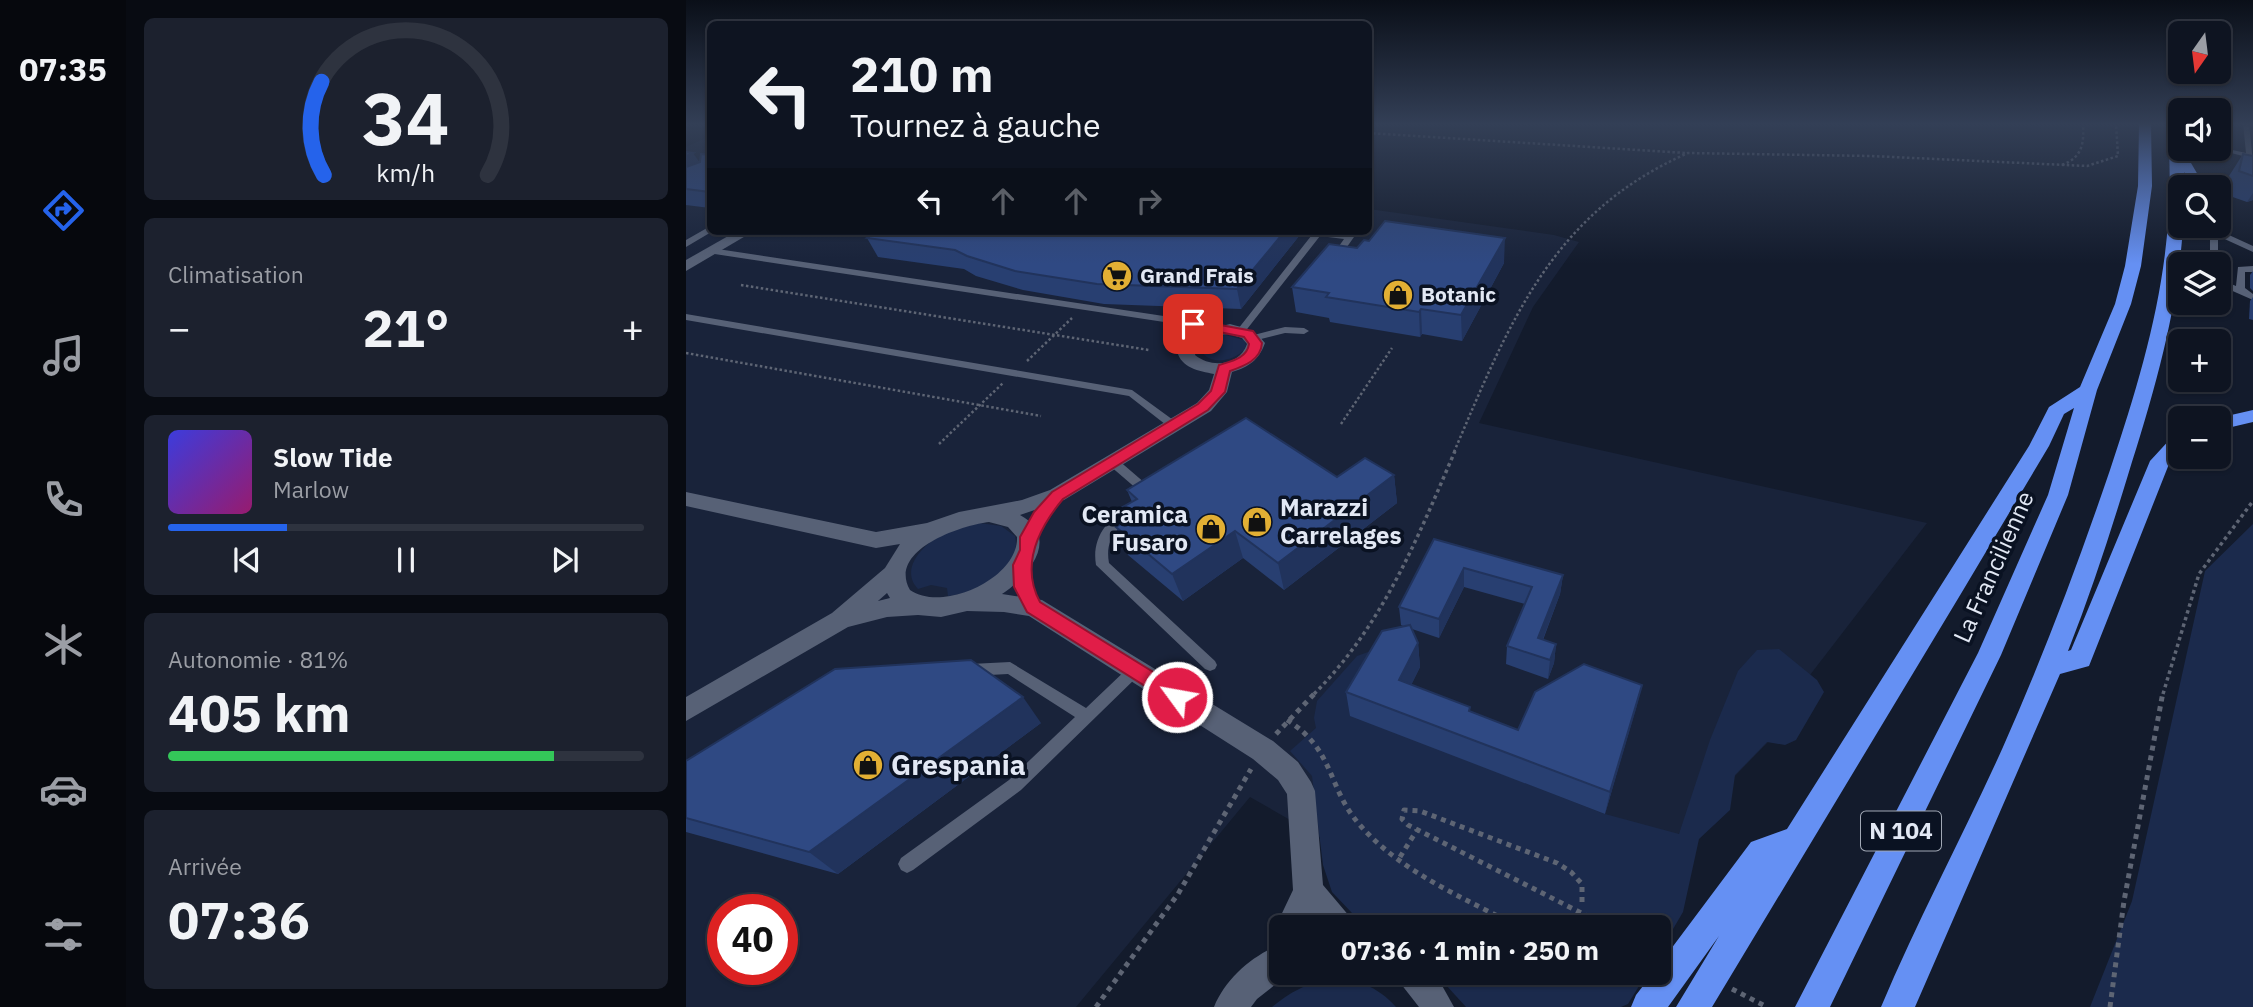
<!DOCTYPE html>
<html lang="fr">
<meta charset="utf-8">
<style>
:root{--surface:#0e1421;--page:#1c212e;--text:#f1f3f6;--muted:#9b9ea5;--line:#2e333f;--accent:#2563eb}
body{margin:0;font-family:"IBM Plex Sans",sans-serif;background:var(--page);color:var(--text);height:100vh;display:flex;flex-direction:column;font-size:26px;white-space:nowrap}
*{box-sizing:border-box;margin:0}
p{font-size:23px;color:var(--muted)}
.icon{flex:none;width:38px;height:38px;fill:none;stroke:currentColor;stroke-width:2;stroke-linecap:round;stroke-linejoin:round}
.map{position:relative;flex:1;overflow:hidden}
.sheet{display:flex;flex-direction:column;gap:18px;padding:18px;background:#080b12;width:560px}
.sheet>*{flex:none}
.guide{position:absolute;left:21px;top:21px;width:665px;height:214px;border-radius:10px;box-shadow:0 2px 5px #0004,0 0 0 2px var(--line);background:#0e1421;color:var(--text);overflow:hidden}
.needle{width:46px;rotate:194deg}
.fabs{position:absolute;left:1482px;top:21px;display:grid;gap:14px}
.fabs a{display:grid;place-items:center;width:63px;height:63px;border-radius:10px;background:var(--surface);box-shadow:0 2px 5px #0004,0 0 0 2px var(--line);font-size:35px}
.speed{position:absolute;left:21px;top:894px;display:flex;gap:14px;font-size:35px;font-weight:700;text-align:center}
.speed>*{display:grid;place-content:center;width:91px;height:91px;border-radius:50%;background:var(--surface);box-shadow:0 2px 5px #0004,0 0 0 2px var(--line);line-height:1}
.speed .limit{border:10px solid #d22;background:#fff;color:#111}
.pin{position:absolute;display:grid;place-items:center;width:60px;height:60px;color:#fff;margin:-30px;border-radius:14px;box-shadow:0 4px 10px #0006}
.me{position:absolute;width:77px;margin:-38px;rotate:302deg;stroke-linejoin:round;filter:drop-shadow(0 0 5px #0008)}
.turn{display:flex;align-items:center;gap:24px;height:147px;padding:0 28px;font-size:32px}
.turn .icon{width:91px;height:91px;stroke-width:2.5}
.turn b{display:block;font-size:49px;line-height:60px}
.lanes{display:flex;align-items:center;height:66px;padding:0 28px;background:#0003;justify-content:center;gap:35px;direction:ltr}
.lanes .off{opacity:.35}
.big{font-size:52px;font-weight:700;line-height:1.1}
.sheet .card{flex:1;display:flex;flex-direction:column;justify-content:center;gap:10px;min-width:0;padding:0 24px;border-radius:10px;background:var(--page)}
.sheet .dial{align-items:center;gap:0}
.dial svg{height:182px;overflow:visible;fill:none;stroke:var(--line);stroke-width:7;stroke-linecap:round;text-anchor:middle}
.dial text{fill:var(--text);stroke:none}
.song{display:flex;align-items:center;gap:21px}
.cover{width:84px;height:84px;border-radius:10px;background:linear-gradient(135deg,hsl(240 70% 55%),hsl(320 70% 35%))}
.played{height:7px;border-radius:4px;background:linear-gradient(90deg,var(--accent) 25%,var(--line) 25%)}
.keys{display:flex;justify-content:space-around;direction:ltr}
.heat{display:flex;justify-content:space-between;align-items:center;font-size:38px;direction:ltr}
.charge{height:10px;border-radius:5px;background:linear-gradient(90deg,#34c759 81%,var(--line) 0)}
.trip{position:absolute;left:583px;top:915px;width:402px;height:70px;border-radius:10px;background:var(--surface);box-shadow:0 2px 5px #0004,0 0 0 2px var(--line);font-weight:700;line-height:70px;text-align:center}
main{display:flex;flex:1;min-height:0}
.tab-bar{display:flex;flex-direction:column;width:126px;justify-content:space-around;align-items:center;background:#06080d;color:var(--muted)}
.tab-bar .icon{width:49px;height:49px}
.tab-bar .on{color:var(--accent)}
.tab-bar b{font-size:32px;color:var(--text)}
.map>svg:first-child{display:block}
</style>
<main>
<nav class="tab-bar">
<b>07:35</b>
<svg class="icon on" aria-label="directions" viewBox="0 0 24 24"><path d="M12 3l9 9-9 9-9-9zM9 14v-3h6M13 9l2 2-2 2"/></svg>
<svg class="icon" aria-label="music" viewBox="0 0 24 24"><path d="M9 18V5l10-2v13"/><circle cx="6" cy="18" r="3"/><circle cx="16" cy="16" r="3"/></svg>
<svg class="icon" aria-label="phone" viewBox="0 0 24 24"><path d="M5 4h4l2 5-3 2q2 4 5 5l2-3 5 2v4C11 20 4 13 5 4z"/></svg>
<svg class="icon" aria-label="climate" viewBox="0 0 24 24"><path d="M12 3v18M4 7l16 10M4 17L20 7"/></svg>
<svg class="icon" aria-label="car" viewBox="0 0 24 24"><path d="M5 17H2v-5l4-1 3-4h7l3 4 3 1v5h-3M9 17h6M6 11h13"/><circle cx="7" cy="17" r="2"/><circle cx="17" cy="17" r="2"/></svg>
<svg class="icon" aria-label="filters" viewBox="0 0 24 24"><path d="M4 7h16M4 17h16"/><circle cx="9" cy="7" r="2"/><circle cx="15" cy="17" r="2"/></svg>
</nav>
<section class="sheet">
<div class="card dial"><svg viewBox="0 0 100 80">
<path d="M14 69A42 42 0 1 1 86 69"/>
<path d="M14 69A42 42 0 0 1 13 28" stroke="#2563eb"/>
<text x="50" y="56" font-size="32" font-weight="700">34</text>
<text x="50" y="72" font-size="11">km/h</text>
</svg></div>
<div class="card"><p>Climatisation</p>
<div class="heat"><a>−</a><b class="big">21°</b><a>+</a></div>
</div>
<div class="card">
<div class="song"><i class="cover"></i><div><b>Slow Tide</b><p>Marlow</p></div></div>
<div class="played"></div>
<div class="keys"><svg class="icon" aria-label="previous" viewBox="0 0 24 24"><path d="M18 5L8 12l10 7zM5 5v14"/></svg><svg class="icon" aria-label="pause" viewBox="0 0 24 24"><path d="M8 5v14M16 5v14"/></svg><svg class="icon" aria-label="next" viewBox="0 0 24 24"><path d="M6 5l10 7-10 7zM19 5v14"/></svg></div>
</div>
<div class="card"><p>Autonomie · 81%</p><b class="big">405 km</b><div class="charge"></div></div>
<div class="card"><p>Arrivée</p><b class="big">07:36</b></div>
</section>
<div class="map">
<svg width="1567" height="1007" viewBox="0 0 1567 1007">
<rect width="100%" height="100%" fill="#131b2c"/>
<path fill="#19233a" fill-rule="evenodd" d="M24 136V231H682L683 209 868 235 893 242 847 307 793 423 1241 523 1124 675 1082 742 977 850 791 927 564 797 390 1007H0V147ZM37 910H96V970H37Z"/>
<g fill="#1b2a4c">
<path d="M539 335 558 340 560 345 558 350C547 361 525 366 515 351 518 340 528 337 539 335Z"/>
<path d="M293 523 315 526 329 536C337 572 291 593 262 596L261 588 245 585 232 589C212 568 240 541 260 533 270 529 282 526 293 523Z"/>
<polygon points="1567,524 1567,1007 1404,1007 1446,901 1519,571"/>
<polygon points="1093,649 1131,680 1138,692 1110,740 1099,745 1081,742 1049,775 1044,810 1013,839 997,912 973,953 973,928 689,927 666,913 646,892 637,865 626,776 604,751 630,728 628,718 631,701 671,656 682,652 698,656 665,715 919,814 993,834 1024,740 1052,671 1071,650"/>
<polygon points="749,973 961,973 942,1004 935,1007 780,1007"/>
<path d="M643 978C671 979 691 986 710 1007H586C604 992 620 984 643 978Z"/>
</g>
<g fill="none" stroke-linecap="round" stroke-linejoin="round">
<g stroke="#5e6574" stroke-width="2.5" stroke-dasharray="2.5 2.5" stroke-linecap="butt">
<polyline points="682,133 1000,153"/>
<path d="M1376 165C1397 157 1398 143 1397 123"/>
<polyline points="55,285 463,350"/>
<polyline points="0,353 355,416"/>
<polyline points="341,361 386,318"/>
<polyline points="655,424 706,348"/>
<polyline points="253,444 317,383"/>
<path d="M768 452C823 324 865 213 1002 153L1185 156 1401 166 1432 156 1430 123"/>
</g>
<g stroke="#5e6574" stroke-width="3.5" stroke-dasharray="3.5 3.5" stroke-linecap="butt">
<path d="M628 694C697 625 731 539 769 451"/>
<polyline points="1477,694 1513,574 1567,501"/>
</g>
<g stroke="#5e6574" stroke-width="5" stroke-dasharray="5 5" stroke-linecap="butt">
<path d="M601 720C649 750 641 787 673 824 714 872 780 899 835 928"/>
<polyline points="590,734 630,692"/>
<polyline points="714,857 731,830"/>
<polyline points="896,902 896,884 885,872 871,863 734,811 718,810 716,819 722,825 925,928"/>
<polyline points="877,928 884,923"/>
<polyline points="1046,989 1081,1007"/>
<polyline points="410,1007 492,894 565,769"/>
<polyline points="1424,1007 1438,901 1477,692"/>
</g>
<g fill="#576176" fill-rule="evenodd">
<polygon points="1557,123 1563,123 1567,162 1562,162 1561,157 1529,149 1533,149 1533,147 1560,153"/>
<polygon points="1524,226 1532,226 1532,230 1567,246 1567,252 1532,236 1532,264 1524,264"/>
<polygon points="21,228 24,228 24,231 27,231 0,247 0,240"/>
<polygon points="629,231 664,234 668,237 651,261 648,262 644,259 658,239 634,236 558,333 552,333 552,329"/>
<polygon points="25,248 544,326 549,329 544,332 22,253 21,251"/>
<polygon points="1567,266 1567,272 1559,272 1559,288 1567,294 1567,300 1533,285 1533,279 1550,286 1552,267"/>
<polygon points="0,314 446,390 494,425 488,429 484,428 443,396 0,320"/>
<polygon points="599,327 618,328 623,331 618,334 599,333 567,341 562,338 564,336"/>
<polygon points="427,458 431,459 467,490 469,493 467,496 459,496 423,465 421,462 423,459"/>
<path d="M451 505 457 509 455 512C435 525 418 536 423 563L529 661 531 665 529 669 524 671 519 669 410 565C405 536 424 514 451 505Z"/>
<polygon points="324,662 400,708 443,667 448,665 453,667 455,671 453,675 335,790 227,870 221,873 215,870 212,864 215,858 323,780 389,717 322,674 285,676 280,674 278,670 280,666 285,664"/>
</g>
<polygon fill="#576176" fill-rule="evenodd" points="51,231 68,231 0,271 0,260"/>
<g fill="#576176" fill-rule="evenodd">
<path d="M544 324C559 328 569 330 579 343 573 360 563 367 546 372L541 392 525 411 378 500 334 515C375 537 343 576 316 594L356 600 587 741 612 762 625 782 629 791 637 885 664 917 669 928H632L625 919 621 928H595L594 939 589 928 607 890 601 794 592 780 567 759 343 616 318 612 281 611 255 617 232 615 201 617 162 627 0 721V697L146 613 199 568 214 544 190 548 0 506V492L190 532 241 523 273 512 336 500 364 490 511 403 523 390 528 374C513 371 495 368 491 351L507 333ZM543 334 556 338 561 344C554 365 526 369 509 355 511 339 530 335 543 334ZM303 522 322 527 331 537C333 578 257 613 224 590 201 550 276 525 303 522ZM201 593 204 598 192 601Z"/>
<path d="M595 944V973H604L571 999 565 1007H528C540 978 566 956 595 944Z"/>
<polygon points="710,973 749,973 768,1007 733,1007 715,984"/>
</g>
<g fill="#6590f3" fill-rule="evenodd">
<polygon points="1453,123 1465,123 1466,186 1455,266 1445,304 1411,390 1382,495 1315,655 1144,1007 1109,1007 1292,653 1362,495 1388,408 1378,414 1363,446 1276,592 1026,1007 990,1007 1033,936 982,1007 945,1007 950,995 967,973 973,973 973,965 1065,842 1101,829 1343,446 1363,407 1394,387 1429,304 1439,266 1452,186"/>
<path d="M1481 123H1493L1497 157 1505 163 1519 187H1506L1498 172V187H1494V226H1497C1492 311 1468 393 1442 475 1424 534 1405 593 1382 651L1385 650 1464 461 1487 436 1494 434V451L1483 464 1403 666 1374 674 1229 1007H1195C1232 919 1278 834 1317 747 1357 657 1392 564 1424 470 1463 353 1493 249 1481 123Z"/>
<polygon points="1567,410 1567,422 1533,430 1532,418"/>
</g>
</g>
<g fill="#283f71">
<polygon points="0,152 13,162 24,155 24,208 0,205"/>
<polygon points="1557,154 1567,156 1567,200 1561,202 1538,194 1543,176"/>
<polygon points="192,231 617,231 555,309 418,304 337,290 290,276 278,269 192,257 181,238"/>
<polygon points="671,248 818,263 776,341 736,334 734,337 644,322 643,318 610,312 606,287"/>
<polygon points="1567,271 1567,291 1564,288 1564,275"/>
<polygon points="1567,297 1567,320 1563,319 1564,301"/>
<polygon points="708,475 711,503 598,590 557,558 497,601 442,555 430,527 440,521 435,508 446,502 441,490 651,477"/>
<polygon points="748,539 877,575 874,594 857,640 870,644 868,663 862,679 820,664 821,646 839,604 778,587 753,638 726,629 732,643 734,667 725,685 784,707 784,712 832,730 956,685 919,814 664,716 660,692 717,626 715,625 713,607"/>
<polygon points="355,723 152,874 0,832 0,761"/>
</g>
<g fill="#21335c">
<polygon points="7,153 19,170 0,180 0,156"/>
<polygon points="1567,193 1567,200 1561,202"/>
<polygon points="599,231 617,231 555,309 551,289"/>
<polygon points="819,238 818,263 776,341 775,315"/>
<polygon points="735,309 736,334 734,337 733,312"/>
<polygon points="708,475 711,503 598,590 592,563"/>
<polygon points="549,531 557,558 497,601 486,574"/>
<polygon points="778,568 778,587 753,638 753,619"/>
<polygon points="877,575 874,594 850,657 852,638"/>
<polygon points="732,643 734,667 716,704 713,680"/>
<polygon points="870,644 868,663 862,679 864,660"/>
<polygon points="956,685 950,709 919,814 924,792"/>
<polygon points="337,697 355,723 152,874 123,852"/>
</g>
<g fill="#2f4983" stroke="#21335c" stroke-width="2">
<polygon points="0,152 7,153 0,156"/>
<polygon points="15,154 24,155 24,192 0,189 0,167 14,162"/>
<polygon points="1557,154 1567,156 1567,176 1553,171"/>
<polygon points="699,221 819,238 775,315 735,309 733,312 640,297 643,293 606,287 643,244 671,248 678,240 683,241"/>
<polygon points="192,231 599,231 551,289 411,284 329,271 281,256 269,250 181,238"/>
<polygon points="560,418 651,477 679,458 708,475 592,563 549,531 486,574 430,527 446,517 435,508 451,499 441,490"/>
<polygon points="748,539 877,575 852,638 870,644 864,660 821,646 846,587 778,568 753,619 713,607"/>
<polygon points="724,625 732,643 713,680 784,707 783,711 832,730 849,692 898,664 956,685 924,792 660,692 696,631"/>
<polygon points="285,660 337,697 123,852 0,818 0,761 149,669"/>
</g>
<linearGradient id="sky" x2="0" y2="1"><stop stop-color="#0a0f18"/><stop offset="0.47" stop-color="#333f56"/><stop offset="1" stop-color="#333f56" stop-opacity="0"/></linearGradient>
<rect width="1567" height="264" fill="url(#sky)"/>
<path fill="#e11d48" stroke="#92132f" stroke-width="2" d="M507 320 567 331 576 343C575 360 558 366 544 371L539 392 522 410 377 499C352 529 334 565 354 602L498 691 501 697 498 703 491 706 341 612 328 587 327 565 334 550V537L348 512 366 492 512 404 525 391 533 365C546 361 561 358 563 344L558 337 503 326 501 324Z"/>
<defs>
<g id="supermarket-disc" transform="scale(1.575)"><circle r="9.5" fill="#e2af34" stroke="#0a1222"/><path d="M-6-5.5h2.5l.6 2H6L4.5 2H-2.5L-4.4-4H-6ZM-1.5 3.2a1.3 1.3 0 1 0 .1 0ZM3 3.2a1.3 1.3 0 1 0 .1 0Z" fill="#111"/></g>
<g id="shop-disc" transform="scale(1.575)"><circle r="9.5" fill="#e2af34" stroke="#0a1222"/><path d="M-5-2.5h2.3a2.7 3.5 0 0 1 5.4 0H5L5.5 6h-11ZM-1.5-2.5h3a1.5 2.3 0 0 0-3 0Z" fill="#111"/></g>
</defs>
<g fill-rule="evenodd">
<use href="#supermarket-disc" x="431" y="276"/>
<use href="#shop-disc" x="712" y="295"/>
<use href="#shop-disc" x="571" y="522"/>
<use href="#shop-disc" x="525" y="529"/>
<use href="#shop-disc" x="182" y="765"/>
</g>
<g text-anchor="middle" stroke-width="7" stroke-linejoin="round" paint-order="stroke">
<g font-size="21" font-weight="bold" fill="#e2e8f4" stroke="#0a1222" text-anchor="start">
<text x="454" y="283">Grand Frais</text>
<text x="735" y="302">Botanic</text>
</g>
<rect fill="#0a1222" stroke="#a1a8b5" stroke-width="2" x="1175" y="811.5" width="80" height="39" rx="5"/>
<g font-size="23" font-weight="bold" fill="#e2e8f4">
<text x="1215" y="839">N 104</text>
</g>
<g font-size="24" font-weight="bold" fill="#e2e8f4" stroke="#0a1222" text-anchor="start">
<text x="594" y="516">Marazzi<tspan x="594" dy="28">Carrelages</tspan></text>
<text x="502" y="523" text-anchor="end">Ceramica<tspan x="502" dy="28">Fusaro</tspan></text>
</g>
<g font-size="24" fill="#e2e8f4" stroke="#0a1222">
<text transform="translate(1308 567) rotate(-66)" y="8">La Francilienne</text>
</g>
<g font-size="28" font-weight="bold" fill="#e2e8f4" stroke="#0a1222" text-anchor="start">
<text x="205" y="775">Grespania</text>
</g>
</g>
</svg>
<div class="fabs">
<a><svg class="needle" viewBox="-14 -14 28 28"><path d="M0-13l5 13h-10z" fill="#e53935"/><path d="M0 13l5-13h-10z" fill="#9b9ea5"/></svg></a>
<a><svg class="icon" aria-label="sound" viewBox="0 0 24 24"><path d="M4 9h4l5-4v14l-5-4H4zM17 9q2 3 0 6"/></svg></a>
<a><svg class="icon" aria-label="search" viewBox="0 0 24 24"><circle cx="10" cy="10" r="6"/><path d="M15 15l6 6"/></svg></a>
<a><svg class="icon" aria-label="layers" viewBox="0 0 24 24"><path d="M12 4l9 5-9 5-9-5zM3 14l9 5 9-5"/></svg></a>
<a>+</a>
<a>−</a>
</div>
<div class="speed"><div class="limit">40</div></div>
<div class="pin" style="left:507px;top:324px;background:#d93025"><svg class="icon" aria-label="arrive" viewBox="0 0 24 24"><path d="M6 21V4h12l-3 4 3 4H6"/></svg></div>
<svg class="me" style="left:491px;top:697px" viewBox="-20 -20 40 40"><circle r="17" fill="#e11d48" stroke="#fff" stroke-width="3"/><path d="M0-11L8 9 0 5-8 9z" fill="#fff"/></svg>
<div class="trip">07:36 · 1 min · 250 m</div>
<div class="guide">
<div class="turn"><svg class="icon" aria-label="left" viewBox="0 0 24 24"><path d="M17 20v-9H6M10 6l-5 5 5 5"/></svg><div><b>210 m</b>Tournez à gauche</div></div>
<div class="lanes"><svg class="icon" aria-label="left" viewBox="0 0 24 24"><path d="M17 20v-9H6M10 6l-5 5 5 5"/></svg><svg class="icon off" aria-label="ahead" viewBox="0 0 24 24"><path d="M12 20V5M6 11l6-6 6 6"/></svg><svg class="icon off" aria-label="ahead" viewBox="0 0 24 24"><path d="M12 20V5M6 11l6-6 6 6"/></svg><svg class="icon off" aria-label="right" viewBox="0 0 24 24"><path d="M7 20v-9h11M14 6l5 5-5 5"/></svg></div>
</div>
</div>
</main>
